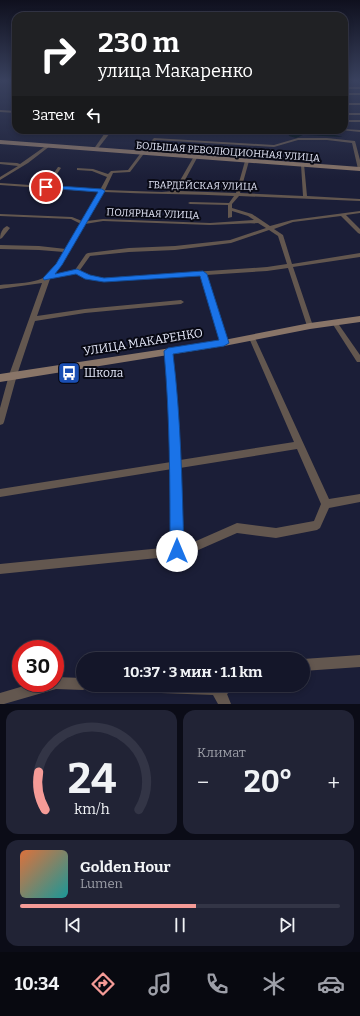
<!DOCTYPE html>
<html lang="ru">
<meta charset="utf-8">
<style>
:root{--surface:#141629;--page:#212335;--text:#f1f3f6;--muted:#9d9fa8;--line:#333546;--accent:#f59b97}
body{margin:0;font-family:Bitter,serif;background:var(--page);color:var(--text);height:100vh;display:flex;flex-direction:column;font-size:15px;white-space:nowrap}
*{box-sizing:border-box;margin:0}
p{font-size:13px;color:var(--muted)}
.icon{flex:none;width:22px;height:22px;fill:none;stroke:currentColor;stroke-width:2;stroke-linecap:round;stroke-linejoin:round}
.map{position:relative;height:704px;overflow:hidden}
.drawer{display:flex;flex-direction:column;gap:6px;padding:6px;background:#0b0c17;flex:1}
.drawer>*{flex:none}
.top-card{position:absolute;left:12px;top:12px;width:336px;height:122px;border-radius:12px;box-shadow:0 2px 6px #0003,0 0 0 1px var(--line);background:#202124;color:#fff;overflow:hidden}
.speed{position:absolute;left:12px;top:640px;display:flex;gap:8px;font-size:20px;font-weight:700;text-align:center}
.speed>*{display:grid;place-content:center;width:52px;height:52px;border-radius:50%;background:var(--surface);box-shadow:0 2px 6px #0003,0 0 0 1px var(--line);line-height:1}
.speed .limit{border:6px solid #d22;background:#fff;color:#111}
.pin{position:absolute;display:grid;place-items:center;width:34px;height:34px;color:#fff;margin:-17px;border:2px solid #fff;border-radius:50%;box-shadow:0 1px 4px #0007}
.me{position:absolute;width:44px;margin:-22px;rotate:0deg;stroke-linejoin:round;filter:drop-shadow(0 0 3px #0008)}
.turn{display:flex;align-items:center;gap:14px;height:84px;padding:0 20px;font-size:18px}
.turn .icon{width:52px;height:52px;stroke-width:2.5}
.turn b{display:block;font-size:28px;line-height:34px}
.then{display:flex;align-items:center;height:38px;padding:0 20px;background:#0003;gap:8px;font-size:15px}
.big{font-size:30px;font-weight:700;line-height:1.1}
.drawer .widget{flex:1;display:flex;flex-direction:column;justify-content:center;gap:6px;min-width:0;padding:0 14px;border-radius:12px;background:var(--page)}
.drawer .dial{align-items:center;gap:0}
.dial svg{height:104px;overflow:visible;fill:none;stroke:var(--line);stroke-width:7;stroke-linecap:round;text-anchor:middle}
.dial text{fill:var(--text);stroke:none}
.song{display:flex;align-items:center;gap:12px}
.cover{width:48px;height:48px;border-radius:6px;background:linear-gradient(135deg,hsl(20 70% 55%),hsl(180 70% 35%))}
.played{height:4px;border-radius:2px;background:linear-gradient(90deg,var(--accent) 55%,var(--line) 55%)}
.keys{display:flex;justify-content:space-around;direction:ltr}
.heat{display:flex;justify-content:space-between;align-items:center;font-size:22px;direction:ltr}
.drawer .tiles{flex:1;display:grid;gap:6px;grid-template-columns:1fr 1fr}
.widget:last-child{grid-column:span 2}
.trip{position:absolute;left:76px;top:652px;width:234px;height:40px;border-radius:20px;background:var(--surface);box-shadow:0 2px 6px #0003,0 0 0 1px var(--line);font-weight:700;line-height:40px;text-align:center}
.dock{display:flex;height:64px;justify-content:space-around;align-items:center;background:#080910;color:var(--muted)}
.dock .icon{width:28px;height:28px}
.dock .selected{color:var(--accent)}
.dock b{font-size:18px;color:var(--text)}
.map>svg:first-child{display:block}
</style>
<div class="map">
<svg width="360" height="704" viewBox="0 0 360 704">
<rect width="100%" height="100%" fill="#1b1e37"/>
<polygon fill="#001218" points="306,131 323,132 343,137 303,135 296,138 289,136 288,133"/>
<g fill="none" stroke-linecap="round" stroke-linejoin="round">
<g fill="#63574f" fill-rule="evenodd">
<rect x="344" y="87" width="16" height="2"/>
<rect x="344" y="93" width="16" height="2"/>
<rect x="344" y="103" width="16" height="2"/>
<polygon points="0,110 16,111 16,113 0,112"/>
<rect x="344" y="113" width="16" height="2"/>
<rect x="344" y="120" width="16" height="2"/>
<polygon points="344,129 360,130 360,132 341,130 344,130"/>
<polygon points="107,130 111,130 110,133 96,151 94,151 93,150"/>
<path d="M154 138 274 145 298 138H327L355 141 360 160V170L358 169 352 143 327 140H298L274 147 156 140 146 151 130 172 113 173 105 190 162 192 174 191 193 158 195 157 197 158 179 191 236 193 245 161 247 160 249 161 240 193 303 196 301 165 304 164 307 196 360 199V201L239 196 232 204V208L252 214 270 226 292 220 360 211V213L346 215 360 229V234L358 233 341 216 293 222 274 229 283 235 292 264 360 253V257L293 267 313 326 310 328 307 326 288 268 267 271 206 275 227 343 224 345 221 343 201 275 104 282 85 278 76 273 50 279 37 316 85 309 181 300 184 302 181 304 85 313 35 321 17 375 4 422 3 424 0 425V408L9 375 42 283 0 289V285C10 284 29 283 38 280 50 277 58 262 64 252L39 250 0 249V245L39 246 66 249 81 224 71 219 0 216V214L72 217 82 221 99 192 0 185V183L45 186 58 167H59L61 168 49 186 100 190 107 177 92 171 77 170V168L93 169 108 174 111 171 128 170 143 150ZM104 192C147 194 191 194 234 196L229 203 190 202 188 203 190 204 228 205V218L232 217V211L248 216 254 220 210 223 103 219 87 221ZM103 221 210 225 258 223 266 228 230 240 175 246 129 248 88 253 86 254 75 270 53 275 62 265 85 224ZM269 230 278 236 287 264 267 267 104 278 89 276 80 270 90 256 129 252 175 250 231 243Z"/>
<polygon points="47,145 50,146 28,163 0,180 0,177 18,166 0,164 0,162 17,163 20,164"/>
<path d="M7 226 10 228 2 238 0 239C0 234 2 228 7 226Z"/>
<polygon points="335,321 337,322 360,355 360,362 357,362 332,323"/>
<path d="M250 336H252L255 338 329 499 360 494V502L329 508 320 528 317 530 276 538 237 533 187 555 0 574V564L172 547V469L0 497V489L171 462 169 401 165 351 166 349H170L171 351 177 401 180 460 294 442 249 338ZM297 449 321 504 314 521 276 528 237 523 187 545 182 546 180 468Z"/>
<polygon points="360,655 360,667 303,671 303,659"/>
<polygon points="55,677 83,678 83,685 89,685 87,688 83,690 56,689 4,704 0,704 0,693 34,683 55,683"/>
<polygon points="103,685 236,685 234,689 227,694 231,704 218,704 213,695 109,691 105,689"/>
</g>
<g fill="#897568" fill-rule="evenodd">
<polygon points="0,140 360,167 360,171 0,144"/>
<polygon points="360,316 360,322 310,329 224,346 0,382 0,374 224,340 310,323"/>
</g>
</g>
<linearGradient id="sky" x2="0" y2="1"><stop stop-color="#0f101e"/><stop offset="0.45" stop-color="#39415e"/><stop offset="1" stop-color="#39415e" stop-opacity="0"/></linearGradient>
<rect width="360" height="179" fill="url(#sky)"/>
<path fill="#1a73e8" stroke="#114b97" d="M44 185 102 189 105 191 62 265 55 274 77 269 90 275 104 278 203 271 207 274 229 343 224 346 173 354C181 419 182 485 184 551L182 556 177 558 172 556 170 551C170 484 170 418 164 351L168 348 219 340 200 276 104 282 85 279 76 274 44 280 43 278 56 264 98 192 46 188 43 187Z"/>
<defs>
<g id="bus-square" transform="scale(1.15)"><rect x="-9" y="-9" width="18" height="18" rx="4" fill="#1a4fb4" stroke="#080914"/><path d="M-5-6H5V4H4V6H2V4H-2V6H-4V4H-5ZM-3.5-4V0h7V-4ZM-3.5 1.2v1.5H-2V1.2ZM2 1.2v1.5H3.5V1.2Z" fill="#fff"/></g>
</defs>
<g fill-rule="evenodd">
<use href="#bus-square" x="69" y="373"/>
</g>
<g text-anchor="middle" stroke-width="4" stroke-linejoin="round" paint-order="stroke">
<g font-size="10" fill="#e5e8f9" stroke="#080914">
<text transform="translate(228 151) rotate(4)" y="4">БОЛЬШАЯ РЕВОЛЮЦИОННАЯ УЛИЦА</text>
<text transform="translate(203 185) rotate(1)" y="4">ГВАРДЕЙСКАЯ УЛИЦА</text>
<text transform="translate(153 213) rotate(2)" y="4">ПОЛЯРНАЯ УЛИЦА</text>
</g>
<g font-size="12" fill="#e5e8f9" stroke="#080914">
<text transform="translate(143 342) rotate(-9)" y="4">УЛИЦА МАКАРЕНКО</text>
</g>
<g font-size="12" fill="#e5e8f9" stroke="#080914" text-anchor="start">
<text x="84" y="377">Школа</text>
</g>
</g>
</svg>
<div class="speed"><div class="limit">30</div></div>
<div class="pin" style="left:46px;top:187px;background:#d93025"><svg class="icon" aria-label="arrive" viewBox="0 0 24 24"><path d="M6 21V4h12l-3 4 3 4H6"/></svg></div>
<svg class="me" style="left:177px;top:551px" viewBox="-20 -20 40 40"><circle r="19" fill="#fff"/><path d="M0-13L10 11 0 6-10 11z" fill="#1a73e8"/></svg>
<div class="trip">10:37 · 3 мин · 1.1 km</div>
<div class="top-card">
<div class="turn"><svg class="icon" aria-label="right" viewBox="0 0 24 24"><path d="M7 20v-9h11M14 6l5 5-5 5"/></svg><div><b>230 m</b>улица Макаренко</div></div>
<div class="then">Затем<svg class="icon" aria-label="left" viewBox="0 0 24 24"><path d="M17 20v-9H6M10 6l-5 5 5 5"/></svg></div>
</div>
</div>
<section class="drawer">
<div class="tiles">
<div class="widget dial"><svg viewBox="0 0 100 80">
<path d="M14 69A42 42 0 1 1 86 69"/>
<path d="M14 69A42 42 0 0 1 9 40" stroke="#f59b97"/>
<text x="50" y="56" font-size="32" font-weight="700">24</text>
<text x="50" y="72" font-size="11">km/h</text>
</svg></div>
<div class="widget"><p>Климат</p>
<div class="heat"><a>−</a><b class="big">20°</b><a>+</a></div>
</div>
<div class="widget">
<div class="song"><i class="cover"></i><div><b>Golden Hour</b><p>Lumen</p></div></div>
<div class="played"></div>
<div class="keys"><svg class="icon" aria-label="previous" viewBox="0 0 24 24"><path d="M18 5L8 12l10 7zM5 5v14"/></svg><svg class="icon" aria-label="pause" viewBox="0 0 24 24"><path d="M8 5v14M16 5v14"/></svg><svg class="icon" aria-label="next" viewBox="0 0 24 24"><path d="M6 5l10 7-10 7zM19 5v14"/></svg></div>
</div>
</div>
</section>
<nav class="dock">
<b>10:34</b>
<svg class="icon selected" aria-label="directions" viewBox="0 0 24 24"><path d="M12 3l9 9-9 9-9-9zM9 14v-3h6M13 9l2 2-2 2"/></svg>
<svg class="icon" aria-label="music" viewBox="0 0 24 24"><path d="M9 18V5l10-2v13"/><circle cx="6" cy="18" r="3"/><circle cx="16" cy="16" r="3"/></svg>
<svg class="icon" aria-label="phone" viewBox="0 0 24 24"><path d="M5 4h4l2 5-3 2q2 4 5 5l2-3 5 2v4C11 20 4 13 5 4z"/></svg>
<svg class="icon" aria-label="climate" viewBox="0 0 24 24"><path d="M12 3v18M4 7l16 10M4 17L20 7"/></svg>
<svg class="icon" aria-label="car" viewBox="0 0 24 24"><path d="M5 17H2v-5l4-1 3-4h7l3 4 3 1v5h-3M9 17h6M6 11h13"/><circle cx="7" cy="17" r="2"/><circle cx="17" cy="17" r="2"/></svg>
</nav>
